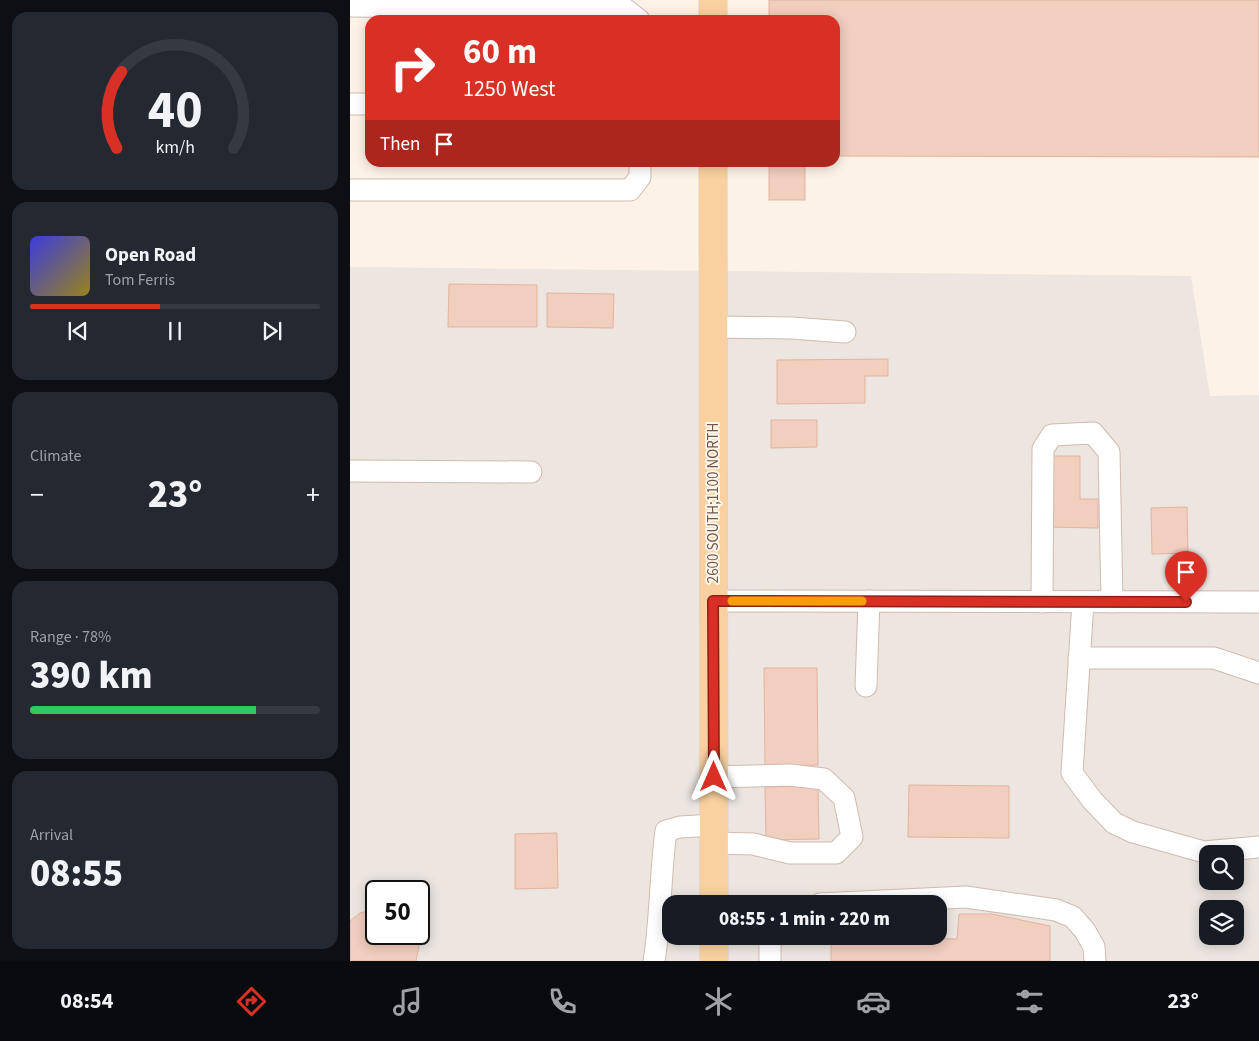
<!DOCTYPE html>
<meta charset="utf-8">
<style>
:root{--surface:#171b24;--page:#242831;--text:#f1f3f6;--muted:#9ea1a6;--line:#363941;--accent:#d93025}
body{margin:0;font-family:"Source Sans 3",sans-serif;background:var(--page);color:var(--text);height:100vh;display:flex;flex-direction:column;font-size:19px;white-space:nowrap}
*{box-sizing:border-box;margin:0}
p{font-size:16px;color:var(--muted)}
.icon{flex:none;width:28px;height:28px;fill:none;stroke:currentColor;stroke-width:2;stroke-linecap:round;stroke-linejoin:round}
.map{position:relative;flex:1;overflow:hidden}
.side{display:flex;flex-direction:column;gap:12px;padding:12px;background:#0d0f14;width:350px}
.side>*{flex:none}
.banner{position:absolute;left:15px;top:15px;width:475px;height:152px;border-radius:15px;box-shadow:0 2px 12px #0003;background:#d93025;color:#fff;overflow:hidden}
.tools{position:absolute;left:849px;top:845px;display:grid;gap:10px}
.tools a{display:grid;place-items:center;width:45px;height:45px;border-radius:10px;background:var(--surface);box-shadow:0 2px 12px #0003;font-size:25px}
.speed{position:absolute;left:15px;top:880px;display:flex;gap:10px;font-size:25px;font-weight:700;text-align:center}
.speed>*{display:grid;place-content:center;width:65px;height:65px;border-radius:50%;background:var(--surface);box-shadow:0 2px 12px #0003;line-height:1}
.speed .limit{border:2px solid #111;border-radius:8px;background:#fff;color:#111}
.pin{position:absolute;display:grid;place-items:center;width:42px;height:42px;color:#fff;margin:-51px -21px;border-radius:50% 50% 50% 0;rotate:-45deg;box-shadow:0 0 5px #0007}
.pin .icon{rotate:45deg}
.me{position:absolute;width:55px;margin:-28px;rotate:0deg;stroke-linejoin:round;filter:drop-shadow(0 0 4px #0008)}
.turn{display:flex;align-items:center;gap:18px;height:105px;padding:0 15px;font-size:22px}
.turn .icon{width:65px;height:65px;stroke-width:2.5}
.turn b{display:block;font-size:35px;line-height:42px}
.then{display:flex;align-items:center;height:48px;padding:0 15px;background:#0003;gap:10px;font-size:19px}
.big{font-size:38px;font-weight:800;line-height:1.1}
.side .tile{flex:1;display:flex;flex-direction:column;justify-content:center;gap:8px;min-width:0;padding:0 18px;border-radius:15px;background:var(--page)}
.side .dial{align-items:center;gap:0}
.dial svg{height:130px;overflow:visible;fill:none;stroke:var(--line);stroke-width:7;stroke-linecap:round;text-anchor:middle}
.dial text{fill:var(--text);stroke:none}
.song{display:flex;align-items:center;gap:15px}
.cover{width:60px;height:60px;border-radius:8px;background:linear-gradient(135deg,hsl(240 70% 55%),hsl(50 70% 35%))}
.played{height:5px;border-radius:2px;background:linear-gradient(90deg,var(--accent) 45%,var(--line) 45%)}
.keys{display:flex;justify-content:space-around;direction:ltr}
.heat{display:flex;justify-content:space-between;align-items:center;font-size:28px;direction:ltr}
.charge{height:8px;border-radius:4px;background:linear-gradient(90deg,#34c759 78%,var(--line) 0)}
.trip{position:absolute;left:312px;top:895px;width:285px;height:50px;border-radius:15px;background:var(--surface);box-shadow:0 2px 12px #0003;font-weight:800;line-height:50px;text-align:center}
.dock{display:flex;height:80px;justify-content:space-around;align-items:center;background:#090b0e;color:var(--muted)}
.dock .icon{width:35px;height:35px}
.dock .active{color:var(--accent)}
.dock b{font-size:22px;color:var(--text)}
main{display:flex;flex:1;min-height:0}
.map>svg:first-child{display:block}
</style>
<main>
<section class="side">
<div class="tile dial"><svg viewBox="0 0 100 80">
<path d="M14 69A42 42 0 1 1 86 69"/>
<path d="M14 69A42 42 0 0 1 17 22" stroke="#d93025"/>
<text x="50" y="56" font-size="32" font-weight="700">40</text>
<text x="50" y="72" font-size="11">km/h</text>
</svg></div>
<div class="tile">
<div class="song"><i class="cover"></i><div><b>Open Road</b><p>Tom Ferris</p></div></div>
<div class="played"></div>
<div class="keys"><svg class="icon" aria-label="previous" viewBox="0 0 24 24"><path d="M18 5L8 12l10 7zM5 5v14"/></svg><svg class="icon" aria-label="pause" viewBox="0 0 24 24"><path d="M8 5v14M16 5v14"/></svg><svg class="icon" aria-label="next" viewBox="0 0 24 24"><path d="M6 5l10 7-10 7zM19 5v14"/></svg></div>
</div>
<div class="tile"><p>Climate</p>
<div class="heat"><a>−</a><b class="big">23°</b><a>+</a></div>
</div>
<div class="tile"><p>Range · 78%</p><b class="big">390 km</b><div class="charge"></div></div>
<div class="tile"><p>Arrival</p><b class="big">08:55</b></div>
</section>
<div class="map">
<svg width="909" height="961" viewBox="0 0 909 961">
<rect width="100%" height="100%" fill="#fcf2e6"/>
<path fill="#ece5e0" fill-rule="evenodd" d="M0 267 841 276 860 396 909 395V961H0ZM858 854H885V881H858ZM26 891H69V934H26ZM321 904H589V936H321ZM858 909H885V936H858Z"/>
<g fill="#f1cebe" stroke="#e3b39f">
<polygon points="419,0 909,0 909,157 485,156 485,20 419,20"/>
<rect x="419" y="162" width="36" height="38"/>
<polygon points="99,284 187,285 187,327 98,327"/>
<polygon points="197,293 264,294 263,328 197,327"/>
<polygon points="538,359 538,376 515,376 515,403 427,404 427,360"/>
<polygon points="421,420 467,420 467,447 421,448"/>
<polygon points="699,456 730,456 730,499 748,499 748,528 698,527"/>
<polygon points="837,507 838,553 802,554 801,508"/>
<polygon points="414,668 467,668 468,765 415,766"/>
<polygon points="559,785 659,786 659,838 558,837"/>
<polygon points="468,786 469,839 416,840 415,787"/>
<polygon points="207,833 208,888 165,889 165,834"/>
<polygon points="26,909 26,934 66,934 69,946 66,961 0,961 0,921 10,913"/>
<polygon points="609,914 642,914 700,926 700,961 481,961 481,936 607,939"/>
</g>
<g fill="none" stroke-linecap="round" stroke-linejoin="round">
<g stroke="#d0bbaf" stroke-width="23">
<g id="minor">
<polyline points="0,6 275,9 289,20"/>
<polyline points="0,104 20,104"/>
<polyline points="0,190 280,190 290,177 290,162"/>
<polyline points="363,327 442,328 495,332"/>
<polyline points="0,471 181,472"/>
<polyline points="363,601 909,602"/>
<polyline points="692,602 693,449 702,435 743,433 759,452 762,602"/>
<polyline points="733,602 722,773 742,800 764,823 783,832 854,852 909,847"/>
<polyline points="729,658 864,658 909,673"/>
<polyline points="516,686 519,601"/>
<polyline points="364,777 440,775 474,779 494,798 502,837 486,853 440,853 403,844 364,843"/>
<polyline points="470,904 616,897 706,910 723,917 735,931 744,947 745,961"/>
<path d="M304 961C311 918 310 875 316 831L330 827 364 825"/>
<polyline points="420,961 420,936"/>
</g>
</g>
<g stroke="#d8d0cd" stroke-width="29">
<g id="major">
<polyline points="363,0 363,20"/>
<polyline points="363,162 364,904"/>
<polyline points="364,936 364,961"/>
</g>
</g>
<use href="#minor" stroke="#fff" stroke-width="21"/>
<use href="#major" stroke="#f9d1a0" stroke-width="28"/>
</g>
<g fill="none" stroke-linecap="round" stroke-linejoin="round">
<g stroke="#8d1f18" stroke-width="12">
<polyline id="route" points="364,777 363,601 836,602"/>
</g>
<use href="#route" stroke="#d93025" stroke-width="9"/>
<polyline stroke="#f59e0b" stroke-width="9" points="382,601 512,601"/>
</g>
<g text-anchor="middle" stroke-width="4" stroke-linejoin="round" paint-order="stroke">
<g font-size="15" fill="#75574b" stroke="#fff6ec">
<text transform="translate(363 503) rotate(-90)" y="5">2600 SOUTH;1100 NORTH</text>
</g>
</g>
</svg>
<div class="tools">
<a><svg class="icon" aria-label="search" viewBox="0 0 24 24"><circle cx="10" cy="10" r="6"/><path d="M15 15l6 6"/></svg></a>
<a><svg class="icon" aria-label="layers" viewBox="0 0 24 24"><path d="M12 4l9 5-9 5-9-5zM3 14l9 5 9-5"/></svg></a>
</div>
<div class="speed"><div class="limit">50</div></div>
<div class="pin" style="left:836px;top:602px;background:#d93025"><svg class="icon" aria-label="arrive" viewBox="0 0 24 24"><path d="M6 21V4h12l-3 4 3 4H6"/></svg></div>
<svg class="me" style="left:364px;top:777px" viewBox="-20 -20 40 40"><path d="M0-17L14 15 0 8-14 15z" fill="#d93025" stroke="#fff" stroke-width="4"/></svg>
<div class="trip">08:55 · 1 min · 220 m</div>
<div class="banner">
<div class="turn"><svg class="icon" aria-label="right" viewBox="0 0 24 24"><path d="M7 20v-9h11M14 6l5 5-5 5"/></svg><div><b>60 m</b>1250 West</div></div>
<div class="then">Then<svg class="icon" aria-label="arrive" viewBox="0 0 24 24"><path d="M6 21V4h12l-3 4 3 4H6"/></svg></div>
</div>
</div>
</main>
<nav class="dock">
<b>08:54</b>
<svg class="icon active" aria-label="directions" viewBox="0 0 24 24"><path d="M12 3l9 9-9 9-9-9zM9 14v-3h6M13 9l2 2-2 2"/></svg>
<svg class="icon" aria-label="music" viewBox="0 0 24 24"><path d="M9 18V5l10-2v13"/><circle cx="6" cy="18" r="3"/><circle cx="16" cy="16" r="3"/></svg>
<svg class="icon" aria-label="phone" viewBox="0 0 24 24"><path d="M5 4h4l2 5-3 2q2 4 5 5l2-3 5 2v4C11 20 4 13 5 4z"/></svg>
<svg class="icon" aria-label="climate" viewBox="0 0 24 24"><path d="M12 3v18M4 7l16 10M4 17L20 7"/></svg>
<svg class="icon" aria-label="car" viewBox="0 0 24 24"><path d="M5 17H2v-5l4-1 3-4h7l3 4 3 1v5h-3M9 17h6M6 11h13"/><circle cx="7" cy="17" r="2"/><circle cx="17" cy="17" r="2"/></svg>
<svg class="icon" aria-label="filters" viewBox="0 0 24 24"><path d="M4 7h16M4 17h16"/><circle cx="9" cy="7" r="2"/><circle cx="15" cy="17" r="2"/></svg>
<b>23°</b>
</nav>
